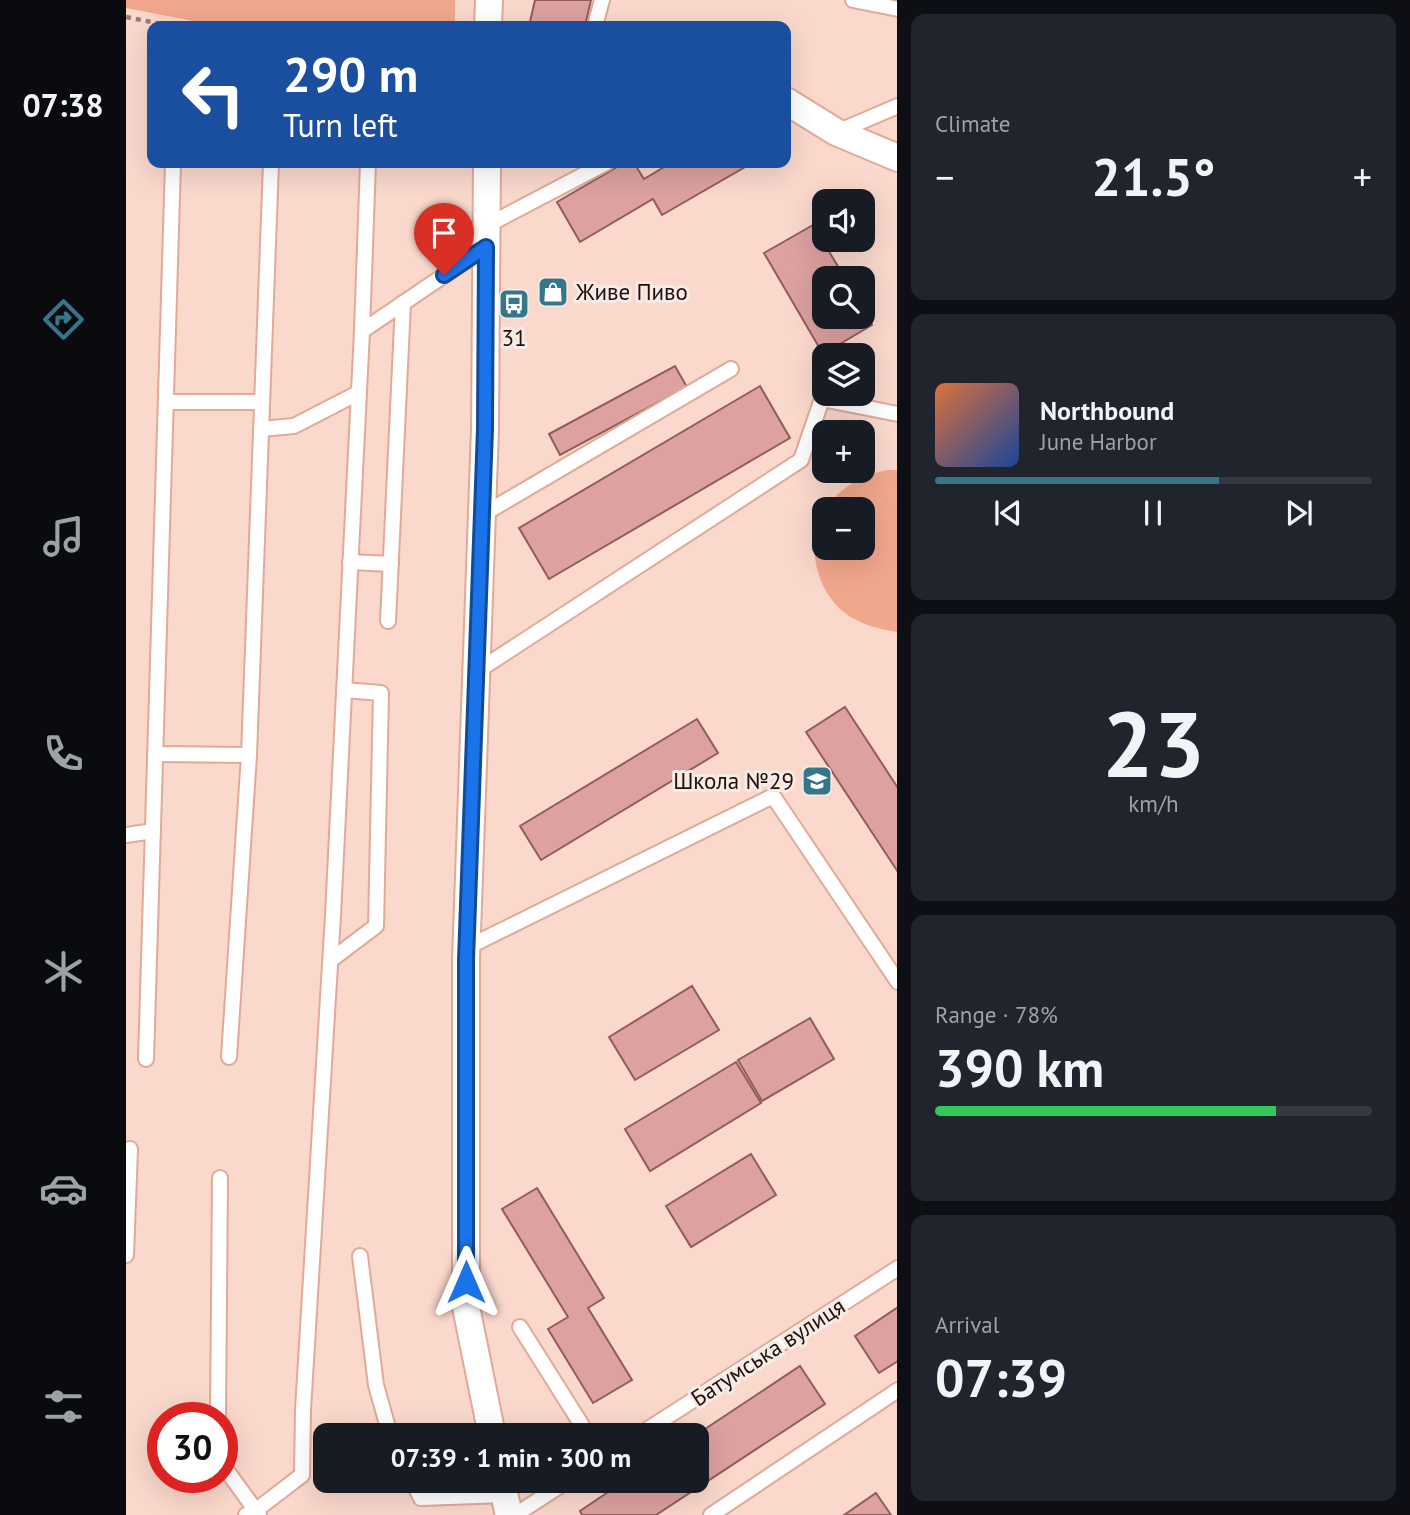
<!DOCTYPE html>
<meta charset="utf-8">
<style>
:root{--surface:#171b24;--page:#20242c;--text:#f1f3f6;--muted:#9ea1a6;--line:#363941;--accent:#36768a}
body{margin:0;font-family:"PT Sans",sans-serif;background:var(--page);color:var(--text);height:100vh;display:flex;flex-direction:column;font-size:26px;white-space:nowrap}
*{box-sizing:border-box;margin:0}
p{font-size:23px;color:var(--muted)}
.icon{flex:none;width:38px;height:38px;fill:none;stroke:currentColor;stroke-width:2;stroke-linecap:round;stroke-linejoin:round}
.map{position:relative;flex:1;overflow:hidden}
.sheet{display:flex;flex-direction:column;gap:14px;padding:14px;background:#0d0f14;width:513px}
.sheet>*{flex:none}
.hud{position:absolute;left:21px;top:21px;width:644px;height:147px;border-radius:14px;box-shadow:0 7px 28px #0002;background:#1a4fa0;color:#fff;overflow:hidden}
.tools{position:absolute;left:686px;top:189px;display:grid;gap:14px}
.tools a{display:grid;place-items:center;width:63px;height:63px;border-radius:14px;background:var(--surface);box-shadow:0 7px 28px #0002;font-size:35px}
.speed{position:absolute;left:21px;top:1402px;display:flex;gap:14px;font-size:35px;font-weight:700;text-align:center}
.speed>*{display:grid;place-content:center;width:91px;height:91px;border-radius:50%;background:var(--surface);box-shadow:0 7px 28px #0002;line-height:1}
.speed .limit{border:10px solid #d22;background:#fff;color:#111}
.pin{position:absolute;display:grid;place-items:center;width:60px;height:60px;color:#fff;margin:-72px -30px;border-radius:50% 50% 50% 0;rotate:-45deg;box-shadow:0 0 7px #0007}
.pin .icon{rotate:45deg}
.me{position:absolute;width:77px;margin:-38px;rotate:0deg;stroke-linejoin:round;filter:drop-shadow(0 0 5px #0008)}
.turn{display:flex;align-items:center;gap:24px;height:147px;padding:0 21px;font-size:32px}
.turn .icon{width:91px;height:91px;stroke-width:2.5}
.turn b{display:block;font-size:49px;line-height:60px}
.big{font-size:52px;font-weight:700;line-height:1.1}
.sheet .widget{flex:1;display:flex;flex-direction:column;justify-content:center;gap:10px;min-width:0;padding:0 24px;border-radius:14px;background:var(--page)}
.sheet .dial{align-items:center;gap:0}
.dial b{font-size:91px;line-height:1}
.song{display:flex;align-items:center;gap:21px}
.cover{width:84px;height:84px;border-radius:10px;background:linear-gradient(135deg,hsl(20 70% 55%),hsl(220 70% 35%))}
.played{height:7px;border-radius:4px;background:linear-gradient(90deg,var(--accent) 65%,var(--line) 65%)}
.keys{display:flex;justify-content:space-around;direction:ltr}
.heat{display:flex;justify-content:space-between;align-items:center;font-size:38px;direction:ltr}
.charge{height:10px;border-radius:5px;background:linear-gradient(90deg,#34c759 78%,var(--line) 0)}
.trip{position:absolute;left:187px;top:1423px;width:396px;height:70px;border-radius:14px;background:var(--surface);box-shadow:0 7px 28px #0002;font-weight:700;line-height:70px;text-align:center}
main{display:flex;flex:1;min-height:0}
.tabs{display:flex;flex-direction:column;width:126px;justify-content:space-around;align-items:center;background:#090b0e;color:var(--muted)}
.tabs .icon{width:49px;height:49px}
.tabs .current{color:var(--accent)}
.tabs b{font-size:32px;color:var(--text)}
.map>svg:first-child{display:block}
</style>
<main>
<nav class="tabs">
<b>07:38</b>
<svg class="icon current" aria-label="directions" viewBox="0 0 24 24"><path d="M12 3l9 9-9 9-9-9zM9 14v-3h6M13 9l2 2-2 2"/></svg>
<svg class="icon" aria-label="music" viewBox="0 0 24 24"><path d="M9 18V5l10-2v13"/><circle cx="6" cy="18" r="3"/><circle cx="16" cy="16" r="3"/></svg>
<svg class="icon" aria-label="phone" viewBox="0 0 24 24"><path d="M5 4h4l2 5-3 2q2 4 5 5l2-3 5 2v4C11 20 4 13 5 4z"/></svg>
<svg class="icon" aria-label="climate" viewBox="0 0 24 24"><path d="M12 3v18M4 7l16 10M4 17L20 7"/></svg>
<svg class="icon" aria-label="car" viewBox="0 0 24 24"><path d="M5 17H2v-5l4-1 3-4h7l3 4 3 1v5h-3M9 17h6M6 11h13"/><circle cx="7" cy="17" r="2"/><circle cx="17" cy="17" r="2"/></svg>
<svg class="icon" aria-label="filters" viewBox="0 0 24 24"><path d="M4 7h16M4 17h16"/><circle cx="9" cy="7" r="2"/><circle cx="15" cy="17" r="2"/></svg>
</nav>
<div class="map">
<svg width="772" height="1515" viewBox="0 0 772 1515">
<rect width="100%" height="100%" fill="#fad8cc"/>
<g fill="#f1a78c">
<polygon points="0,0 329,0 329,26 93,26 0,8"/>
<path d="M761 470H771V632C753 629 735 625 719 613 690 591 679 544 698 512V548H737V509H700C715 486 735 476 761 470Z"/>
</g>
<g fill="#dca1a0" stroke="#915c5b" stroke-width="2">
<polygon points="409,0 465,0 459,26 403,26"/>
<polygon points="498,163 508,163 518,179 545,163 626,163 536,215 527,199 454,242 431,202"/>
<polygon points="687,225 719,278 698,278 698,317 737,317 737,309 746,325 697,354 638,253"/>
<polygon points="549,366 561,387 434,455 423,434"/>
<polygon points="634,386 664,438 423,579 393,528"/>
<polygon points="719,707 772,788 772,872 680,732"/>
<polygon points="571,719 592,753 415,860 394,826"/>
<polygon points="566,986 593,1030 509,1080 483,1037"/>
<polygon points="684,1018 708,1059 636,1101 612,1060"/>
<polygon points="610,1062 635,1103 524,1171 499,1129"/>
<polygon points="625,1154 650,1195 565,1247 540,1206"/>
<polygon points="411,1188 478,1298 462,1308 506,1380 467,1403 422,1329 442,1317 376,1209"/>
<polygon points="772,1307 772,1361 753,1373 729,1336"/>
<polygon points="674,1366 699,1404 530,1515 456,1515 454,1511 500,1480 570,1480 570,1435"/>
<polygon points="750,1493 765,1515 718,1515"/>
</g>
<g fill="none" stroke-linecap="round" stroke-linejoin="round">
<g stroke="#e0aa97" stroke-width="18">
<g id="lane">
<polyline points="727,0 772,9"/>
<polyline points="469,26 476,0"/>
<polyline points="711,132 772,106"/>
<polyline points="360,226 480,163"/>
<polyline points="236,331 242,163"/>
<polyline points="40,402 136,402"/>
<polyline points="135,429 168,426 232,393"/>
<polyline points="356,515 605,369"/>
<polyline points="224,562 265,564"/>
<polyline points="262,621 277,303"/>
<polyline points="350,672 675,460 696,399 772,414"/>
<polyline points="29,754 123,755"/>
<polyline points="0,835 27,831"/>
<polyline points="340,948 647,796 772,982"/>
<polyline points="205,960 250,926 255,693 218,690"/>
<polyline points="103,1057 123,755 145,163"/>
<polyline points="20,1059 47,163"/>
<polyline points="0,1255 4,1149"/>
<polyline points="234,1256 250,1385 264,1435"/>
<polyline points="394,1327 462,1435"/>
<polyline points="92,1418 94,1178"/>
<polyline points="513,1435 772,1268"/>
<polyline points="96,1464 133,1515"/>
<polyline points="286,1480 295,1498 379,1495"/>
<polyline points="120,1515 129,1511 176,1475 177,1410 207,915 236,331 360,247"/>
<polyline points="389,1515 443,1480"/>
<polyline points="585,1515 772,1390"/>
</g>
</g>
<g stroke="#e0aa97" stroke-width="30">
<g id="street">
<polyline points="362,26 363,0"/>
<polyline points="660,101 710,132 772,158"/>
<polyline points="361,163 359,429 340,960 340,1307 366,1435"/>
<polyline points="375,1480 383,1515"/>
</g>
</g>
<polyline stroke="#987d73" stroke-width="4.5" stroke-dasharray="5 5" stroke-linecap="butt" points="0,17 46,26"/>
<use href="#lane" stroke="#fff" stroke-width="14"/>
<use href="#street" stroke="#fff" stroke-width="26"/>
</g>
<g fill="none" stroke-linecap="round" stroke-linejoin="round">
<g stroke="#114b97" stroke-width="18">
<polyline id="route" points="318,275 360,247 359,429 340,960 340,1282"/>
</g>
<use href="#route" stroke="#1a73e8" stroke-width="12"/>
</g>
<defs>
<g id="shop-square" transform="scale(1.575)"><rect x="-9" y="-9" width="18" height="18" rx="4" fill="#36768a" stroke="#f6ebe6"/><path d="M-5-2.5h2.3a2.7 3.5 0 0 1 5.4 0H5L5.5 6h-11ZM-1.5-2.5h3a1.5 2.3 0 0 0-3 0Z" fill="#fff"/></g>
<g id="bus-square" transform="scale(1.575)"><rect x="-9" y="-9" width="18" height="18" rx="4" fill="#36768a" stroke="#f6ebe6"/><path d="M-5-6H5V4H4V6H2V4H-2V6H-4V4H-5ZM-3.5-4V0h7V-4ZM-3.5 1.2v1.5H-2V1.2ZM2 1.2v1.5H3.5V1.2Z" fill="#fff"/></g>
<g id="school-square" transform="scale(1.575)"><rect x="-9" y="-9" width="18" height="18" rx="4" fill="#36768a" stroke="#f6ebe6"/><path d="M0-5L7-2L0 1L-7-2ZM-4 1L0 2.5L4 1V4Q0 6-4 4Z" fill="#fff"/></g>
</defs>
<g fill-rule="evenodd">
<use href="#shop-square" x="427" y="292"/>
<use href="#bus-square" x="388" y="304"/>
<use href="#school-square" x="691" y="781"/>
</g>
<g text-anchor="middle" stroke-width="6" stroke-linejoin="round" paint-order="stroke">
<g font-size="23" fill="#220f09" stroke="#f6ebe6" text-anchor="start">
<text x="450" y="300">Живе Пиво</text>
<text x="388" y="346" text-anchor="middle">31</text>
<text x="668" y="789" text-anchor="end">Школа №29</text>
</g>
<g font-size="23" fill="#220f09" stroke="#f6ebe6">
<text transform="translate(642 1352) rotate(-33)" y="8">Батумська вулиця</text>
</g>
</g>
</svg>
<div class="tools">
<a><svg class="icon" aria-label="sound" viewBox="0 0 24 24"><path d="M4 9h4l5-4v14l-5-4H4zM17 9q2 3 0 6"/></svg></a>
<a><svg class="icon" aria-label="search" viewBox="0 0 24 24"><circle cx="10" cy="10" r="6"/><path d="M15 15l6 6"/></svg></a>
<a><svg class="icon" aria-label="layers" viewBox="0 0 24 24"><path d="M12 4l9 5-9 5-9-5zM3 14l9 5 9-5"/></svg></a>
<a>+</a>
<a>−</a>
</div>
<div class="speed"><div class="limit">30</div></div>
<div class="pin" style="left:318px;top:275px;background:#d93025"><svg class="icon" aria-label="arrive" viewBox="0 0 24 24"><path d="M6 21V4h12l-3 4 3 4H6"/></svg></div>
<svg class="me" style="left:340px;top:1282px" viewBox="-20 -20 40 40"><path d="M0-17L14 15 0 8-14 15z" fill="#1a73e8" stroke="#fff" stroke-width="4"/></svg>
<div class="trip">07:39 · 1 min · 300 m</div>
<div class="hud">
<div class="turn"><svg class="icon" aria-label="left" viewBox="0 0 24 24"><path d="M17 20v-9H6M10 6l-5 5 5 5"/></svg><div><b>290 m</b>Turn left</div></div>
</div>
</div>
<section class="sheet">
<div class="widget"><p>Climate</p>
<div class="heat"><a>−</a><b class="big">21.5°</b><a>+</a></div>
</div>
<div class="widget">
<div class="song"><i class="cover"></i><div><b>Northbound</b><p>June Harbor</p></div></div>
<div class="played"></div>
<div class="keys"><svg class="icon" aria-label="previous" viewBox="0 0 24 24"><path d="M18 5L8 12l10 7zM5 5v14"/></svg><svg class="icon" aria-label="pause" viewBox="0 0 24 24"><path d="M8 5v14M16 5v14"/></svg><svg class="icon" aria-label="next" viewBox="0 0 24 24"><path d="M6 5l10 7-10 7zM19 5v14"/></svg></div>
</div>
<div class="widget dial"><b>23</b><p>km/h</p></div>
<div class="widget"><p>Range · 78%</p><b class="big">390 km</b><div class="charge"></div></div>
<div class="widget"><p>Arrival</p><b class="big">07:39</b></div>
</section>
</main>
